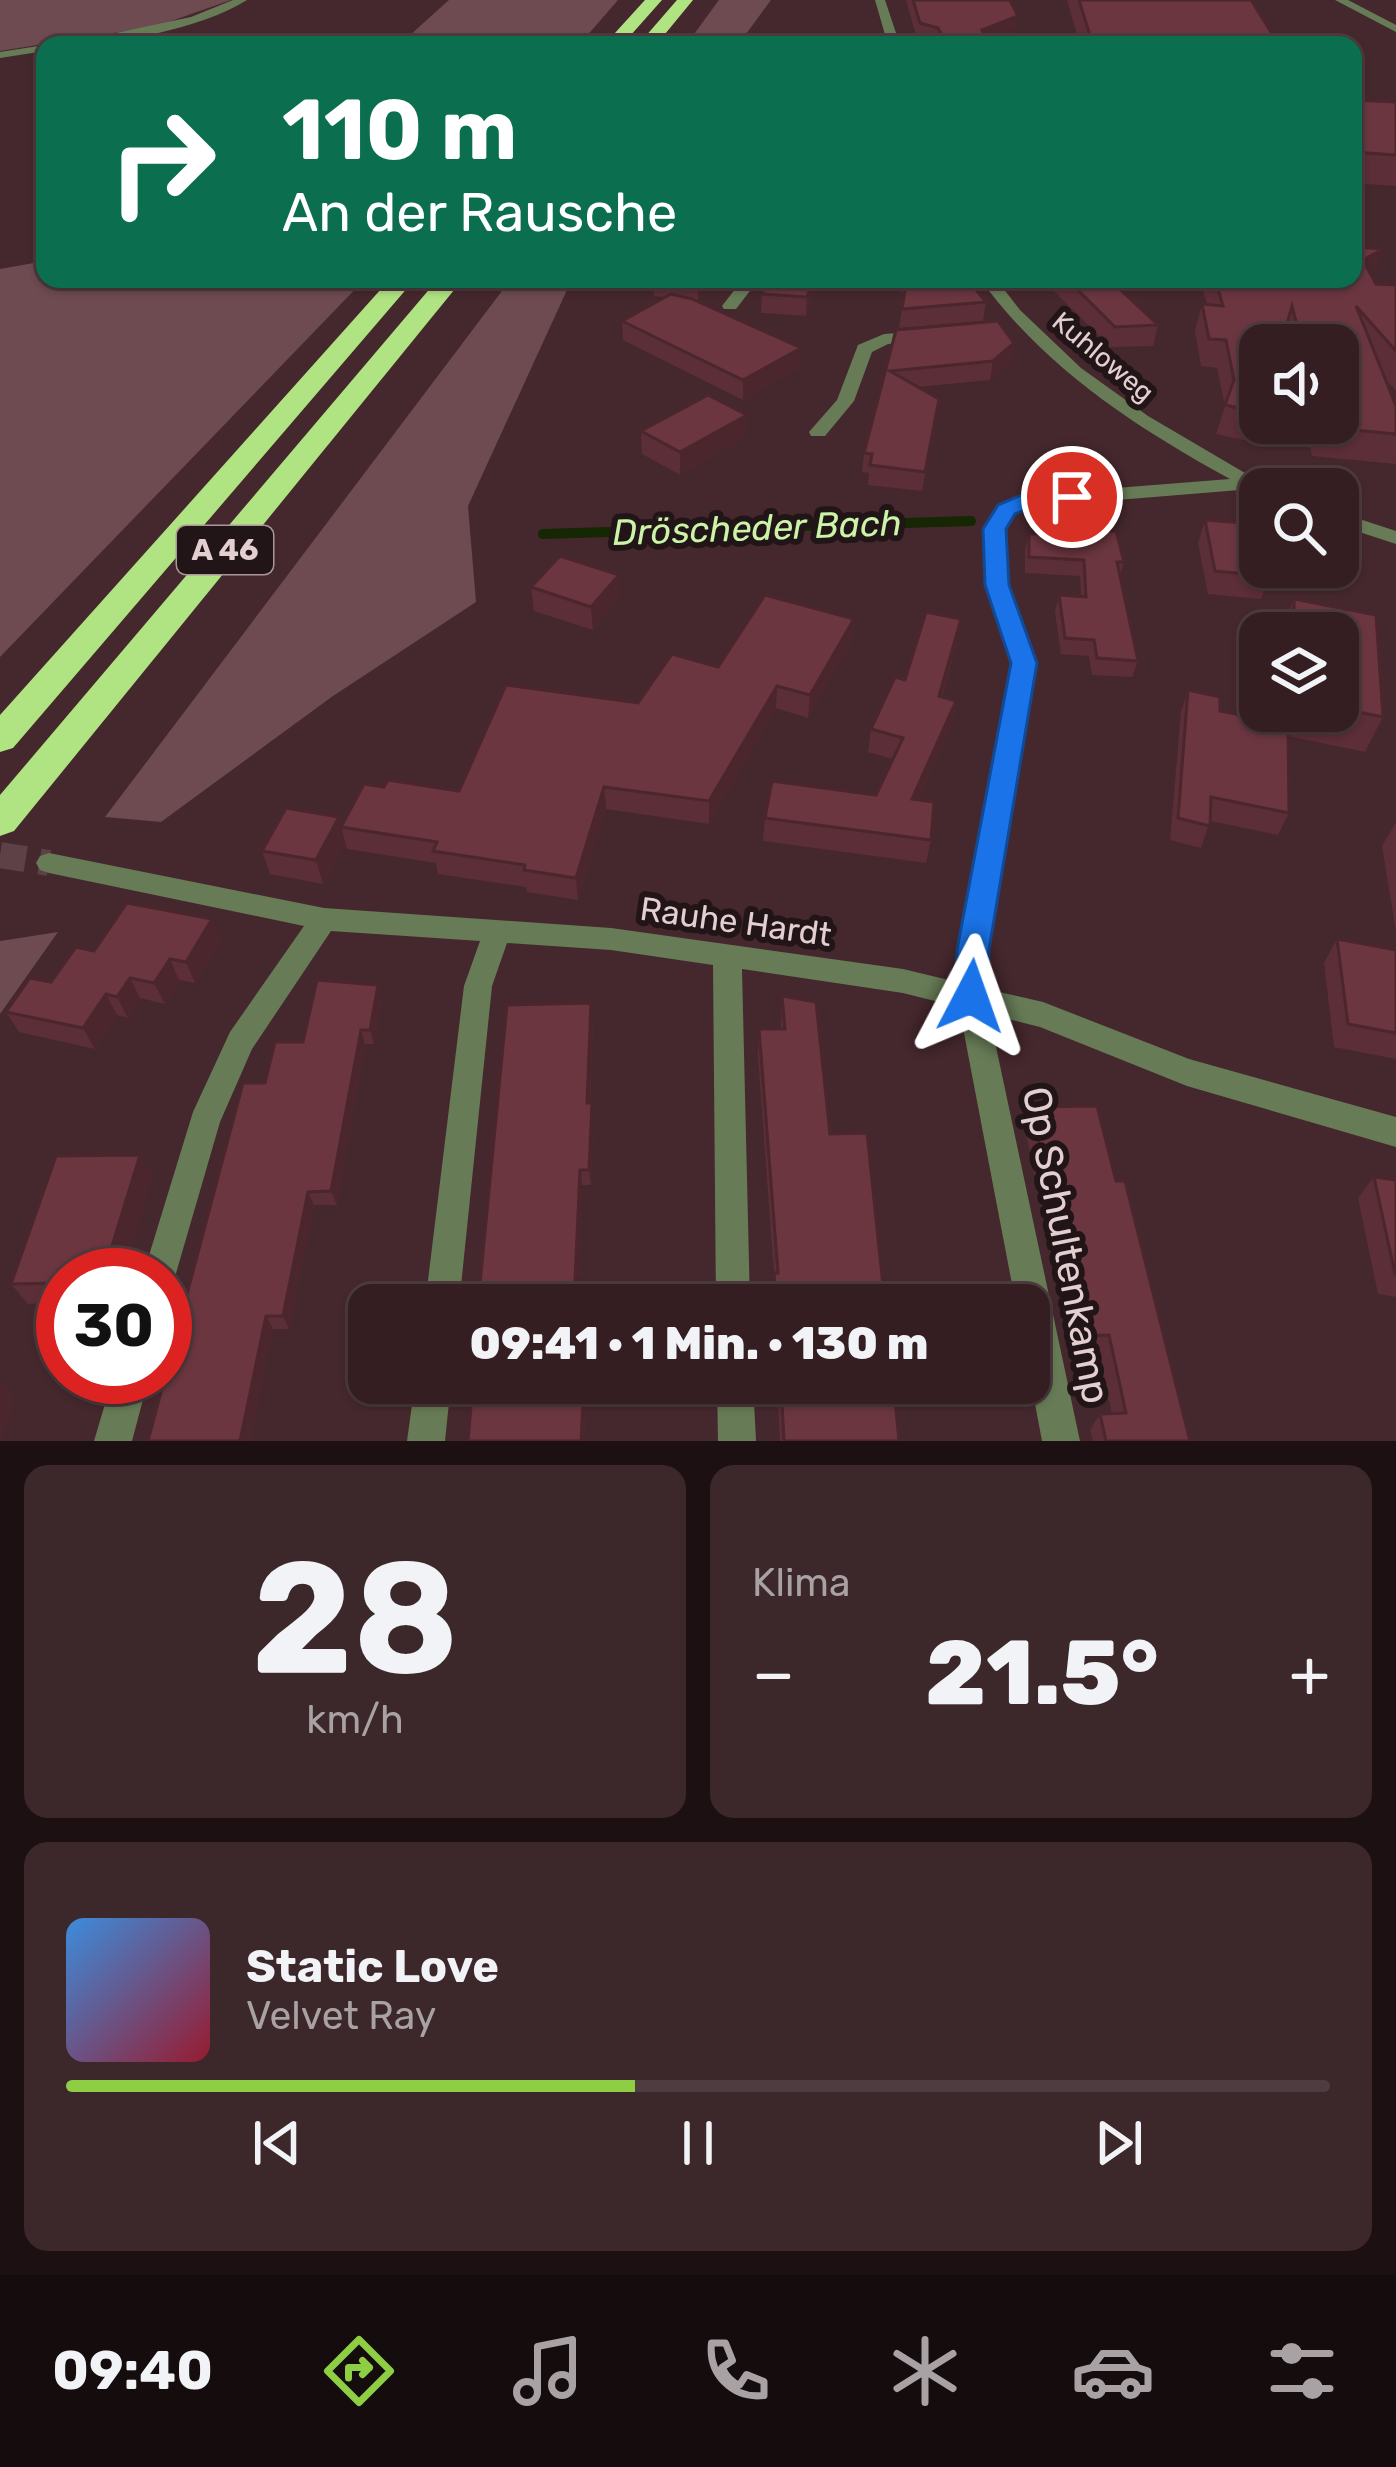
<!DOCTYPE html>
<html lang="de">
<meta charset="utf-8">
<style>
:root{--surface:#341e22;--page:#3c272a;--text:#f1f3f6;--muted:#a9a2a5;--line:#4e3c40;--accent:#8dce44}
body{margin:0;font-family:Rubik,sans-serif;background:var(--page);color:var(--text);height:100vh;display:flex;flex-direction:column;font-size:45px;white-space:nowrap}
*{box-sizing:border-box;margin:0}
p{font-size:39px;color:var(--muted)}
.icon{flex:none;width:66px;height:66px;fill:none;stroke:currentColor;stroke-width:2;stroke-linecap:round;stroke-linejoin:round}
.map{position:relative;height:1441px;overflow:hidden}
.sheet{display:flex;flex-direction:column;gap:24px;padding:24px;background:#1d1013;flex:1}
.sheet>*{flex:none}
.banner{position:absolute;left:36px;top:36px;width:1326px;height:252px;border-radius:24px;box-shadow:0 3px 9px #0004,0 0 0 3px var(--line);background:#0b6e4f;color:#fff;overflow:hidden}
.controls{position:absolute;left:1239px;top:324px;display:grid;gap:24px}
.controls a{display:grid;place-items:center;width:120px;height:120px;border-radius:24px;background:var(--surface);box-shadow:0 3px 9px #0004,0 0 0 3px var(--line);font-size:60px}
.speed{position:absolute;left:36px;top:1248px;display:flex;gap:24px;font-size:60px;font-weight:700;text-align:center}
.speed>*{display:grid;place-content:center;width:156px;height:156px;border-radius:50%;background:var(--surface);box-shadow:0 3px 9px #0004,0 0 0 3px var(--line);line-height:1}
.speed .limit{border:18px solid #d22;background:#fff;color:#111}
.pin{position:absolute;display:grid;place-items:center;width:102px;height:102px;color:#fff;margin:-51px;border:6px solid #fff;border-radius:50%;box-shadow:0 3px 12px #0007}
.me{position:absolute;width:132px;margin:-66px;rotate:4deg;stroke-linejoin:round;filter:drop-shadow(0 0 9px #0008)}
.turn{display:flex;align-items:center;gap:42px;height:252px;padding:0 48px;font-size:54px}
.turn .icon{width:156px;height:156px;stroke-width:2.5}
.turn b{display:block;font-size:84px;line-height:102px}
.big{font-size:90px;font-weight:800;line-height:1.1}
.sheet .card{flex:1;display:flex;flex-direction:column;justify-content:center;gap:18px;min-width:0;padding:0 42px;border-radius:24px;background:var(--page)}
.sheet .dial{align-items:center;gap:0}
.dial b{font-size:156px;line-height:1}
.song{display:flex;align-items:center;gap:36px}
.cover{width:144px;height:144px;border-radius:18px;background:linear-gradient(135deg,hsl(210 70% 55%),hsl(350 70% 35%))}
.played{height:12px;border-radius:6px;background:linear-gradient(90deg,var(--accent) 45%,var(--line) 45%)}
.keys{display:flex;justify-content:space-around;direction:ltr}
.heat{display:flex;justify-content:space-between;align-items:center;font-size:66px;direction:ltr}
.sheet .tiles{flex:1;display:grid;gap:24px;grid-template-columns:1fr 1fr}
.card:last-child{grid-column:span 2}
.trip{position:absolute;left:348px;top:1284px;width:702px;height:120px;border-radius:24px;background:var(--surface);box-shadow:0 3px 9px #0004,0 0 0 3px var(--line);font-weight:800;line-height:120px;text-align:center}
.tab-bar{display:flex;height:192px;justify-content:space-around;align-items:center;background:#150c0e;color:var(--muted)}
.tab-bar .icon{width:84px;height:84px}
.tab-bar .active{color:var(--accent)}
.tab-bar b{font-size:54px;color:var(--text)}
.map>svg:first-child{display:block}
</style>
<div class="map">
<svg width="1396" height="1441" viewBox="0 0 1396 1441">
<rect width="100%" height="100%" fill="#45282d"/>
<g fill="#6d4b50">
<polygon points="0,0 231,0 157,26 0,51"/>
<polygon points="449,0 618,0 579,45 399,45"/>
<polygon points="719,0 771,0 738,45 686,45"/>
<polygon points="45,261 45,279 365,279 0,657 0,269"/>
<polygon points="511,279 572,279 468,506 476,602 333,696 161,822 105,817"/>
<polygon points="58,932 0,1014 0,941"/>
</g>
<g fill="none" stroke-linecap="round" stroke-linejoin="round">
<polyline stroke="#162704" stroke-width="10" points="543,534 971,521"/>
<polyline stroke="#5d4146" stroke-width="26" stroke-dasharray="26 14" stroke-linecap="butt" points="0,855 49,863"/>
<g fill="#677c56" fill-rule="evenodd">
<path d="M233 0H247C201 29 114 45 59 45L191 17Z"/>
<polygon points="875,0 885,0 900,45 888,45"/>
<polygon points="1335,0 1348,0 1396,25 1396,32"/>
<polygon points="45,45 45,51 0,58 0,52"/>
<polygon points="743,279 759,279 736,309 724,309 722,306"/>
<path d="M980 279H996L1020 310 1081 368 1148 416 1262 483 1252 489 1031 507 1014 514 1005 529 1008 585 1035 663 987 949 986 989 1043 1002 1189 1059 1396 1117V1147L1187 1086 1040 1027 989 1014 1080 1441H1042L1029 1372V1305H1016L959 1007 903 993 742 969 750 1305H716L713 965 611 950 507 943 492 986 459 1305H425L464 986 480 941 331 931 252 1049 220 1122 172 1287 165 1290V1275H143L193 1112 230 1032 304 926 49 873 40 870 36 863 40 856 49 853 324 908 611 928 903 969 957 982 959 949 1013 663 986 585 985 529 1000 506 1027 495 1230 479C1134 426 1046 369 980 279Z"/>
<polygon points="927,331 933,332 933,340 888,344 872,352 854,401 825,436 811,436 809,432 837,400 858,345 884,334"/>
<polygon points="1338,512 1396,531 1396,544 1338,525"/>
<polygon points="113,1377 149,1377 132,1441 94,1441"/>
<polygon points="415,1383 451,1383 445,1441 407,1441"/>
<polygon points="717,1383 753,1383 756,1441 718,1441"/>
</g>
<g fill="#b0e382" fill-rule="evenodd">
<polygon points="645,0 662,0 622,45 604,45"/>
<polygon points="677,0 693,0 656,45 638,45"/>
<polygon points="390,279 415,279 13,748 0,752 0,715"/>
<polygon points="438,279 463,279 14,831 0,836 0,795"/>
</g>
</g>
<g fill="#5c2e37">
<polygon points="906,0 1010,0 1015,35 989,45 930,45 918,42"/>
<polygon points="1067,0 1251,0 1279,45 1080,45"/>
<polygon points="1353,100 1396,102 1396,186 1353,183"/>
<polygon points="1383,249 1372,276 1376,284 1396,285 1396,391 1385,379 1396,406 1396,464 1312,456 1305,423 1338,423 1338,345 1286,345 1284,336 1260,345 1260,420 1253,442 1216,434 1225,406 1217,368 1201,366 1195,331 1202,304 1207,304 1200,279 1353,279"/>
<polygon points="653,279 707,279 698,300 695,300 800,368 743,400 623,340 622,321 665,297 654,296"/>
<polygon points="767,279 817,279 806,316 761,313 762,294"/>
<polygon points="894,279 967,279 986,302 983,321 899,328 904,297"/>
<polygon points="1042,279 1109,279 1158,325 1153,346 1110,347"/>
<polygon points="896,330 1014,343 1011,361 990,380 917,387 939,399 922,491 868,485 869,473 862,472 864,453"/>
<polygon points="747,415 746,437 680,475 642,454 641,431"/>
<polygon points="1205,520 1269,576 1261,599 1208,594 1198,543"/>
<polygon points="1029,534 1124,562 1120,576 1138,661 1132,677 1092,675 1089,656 1061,654 1055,612 1059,595 1081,597 1080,576 1025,573 1025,550"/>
<polygon points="531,587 620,598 593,630 534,611"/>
<polygon points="1294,599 1376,615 1383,717 1365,752 1288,736 1289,813 1278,835 1210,821 1201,848 1170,840 1181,712 1188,690 1220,697 1220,711 1279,722 1279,711 1338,711 1338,633 1280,633"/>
<polygon points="854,619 851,642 808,718 776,708 709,824 606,809 578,900 527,892 526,887 438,874 436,863 347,849 345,842 323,884 270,874 262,851 339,817 341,826 384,787 459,791 638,703 718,667"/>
<polygon points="957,642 942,697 956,701 952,724 918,800 931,840 926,863 763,841 765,818 876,795 893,759 868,752 871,729 905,680"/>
<polygon points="1396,822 1396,932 1382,846"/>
<polygon points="1337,939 1396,950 1396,1059 1334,1047 1324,963"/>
<polygon points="221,940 195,983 179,980 165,1004 140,998 128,1018 117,1015 95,1049 19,1032 6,1012 51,982 94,951"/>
<polygon points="782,996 830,1134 885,1305 772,1305 774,1273 758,1056 759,1029 781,1029"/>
<polygon points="382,999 374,1044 365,1044 337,1205 314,1205 289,1329 273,1329 250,1441 148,1441 303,1042"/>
<polygon points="507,1005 593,1019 590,1103 592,1103 593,1119 591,1185 582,1185 577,1305 478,1305"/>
<polygon points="1031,1107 1116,1181 1190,1441 1093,1441 1090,1430 1100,1414 1112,1414 1099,1353 1072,1353 1025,1128"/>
<polygon points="153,1177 63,1275 63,1303 28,1304 11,1284"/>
<polygon points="1374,1177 1396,1180 1396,1297 1378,1294 1358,1198"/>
<polygon points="473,1383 601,1383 600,1393 587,1393 585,1441 468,1441"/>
<polygon points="777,1383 904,1383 905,1388 896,1412 899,1441 780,1441"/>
</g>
<g fill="#4b262d">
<polygon points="1018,16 1015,35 989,45 980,45 982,30"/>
<polygon points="1383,249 1373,275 1354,286 1363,260"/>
<polygon points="700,279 707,279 698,300 698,283"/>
<polygon points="813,279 817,279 806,316 807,297"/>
<polygon points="1014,343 1011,361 990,380 993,361"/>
<polygon points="801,348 800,368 743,400 743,380"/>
<polygon points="747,415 746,437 680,475 680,452"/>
<polygon points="619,575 620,598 593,630 591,607"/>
<polygon points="854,619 851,642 808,718 810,695"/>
<polygon points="961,619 957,642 935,719 939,696"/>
<polygon points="777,686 776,708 709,824 709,801"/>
<polygon points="956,701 952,724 908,822 912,799"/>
<polygon points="604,787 606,809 578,900 576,878"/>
<polygon points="339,817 345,842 323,884 316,860"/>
<polygon points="212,919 221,940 195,983 186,962"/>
<polygon points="170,959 179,980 165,1004 154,983"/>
<polygon points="130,978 140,998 128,1018 117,997"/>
<polygon points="378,985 382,999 374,1044 370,1030"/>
<polygon points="106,994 117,1015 95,1049 83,1028"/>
<polygon points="591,1003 593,1019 589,1119 587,1103"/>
<polygon points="361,1030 365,1044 337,1205 331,1191"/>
<polygon points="592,1103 593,1119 591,1185 589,1170"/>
<polygon points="140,1155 153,1177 124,1275 103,1275"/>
<polygon points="580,1170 582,1185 577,1305 575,1305"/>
<polygon points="308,1192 314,1205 289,1329 283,1316"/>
<polygon points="266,1316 273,1329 250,1441 240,1441"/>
<polygon points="0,1382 16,1398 2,1441 0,1441"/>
<polygon points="584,1383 587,1393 585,1441 581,1441"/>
<polygon points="905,1388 898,1409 889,1422 895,1400"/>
</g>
<g fill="#6b3640" stroke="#4b262d" stroke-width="3">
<polygon points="913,0 1010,0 1018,16 982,30 987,45 947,45 938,28 920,23"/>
<polygon points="1079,0 1251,0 1279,45 1191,45 1092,42"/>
<polygon points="1353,100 1396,102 1396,155 1353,152"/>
<polygon points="1353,247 1383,249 1363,260 1376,284 1396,285 1396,351 1356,306 1396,406 1396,434 1323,427 1322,423 1338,423 1338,345 1302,345 1292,306 1281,345 1260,345 1260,413 1225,405 1234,380 1226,340 1209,339 1202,304 1223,306 1215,279 1353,279"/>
<polygon points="653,279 700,279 698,283"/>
<polygon points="767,279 813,279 807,297 762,294"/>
<polygon points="907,279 967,279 986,302 902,309"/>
<polygon points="1067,279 1109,279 1158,325 1115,327"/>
<polygon points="671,294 692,299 801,348 743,380 622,321"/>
<polygon points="998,321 1014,343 993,361 890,371 939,399 925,472 870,465 872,454 864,453 896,330"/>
<polygon points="708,395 747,415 680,452 641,431"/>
<polygon points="1205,520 1257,524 1260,536 1260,567 1267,567 1269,576 1215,571"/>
<polygon points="1116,531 1124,562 1117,562 1138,661 1097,658 1094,640 1065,638 1059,595 1086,597 1084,560 1029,557 1029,534"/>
<polygon points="560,556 619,575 591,607 531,587"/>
<polygon points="765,595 854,619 810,695 777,686 709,801 604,787 576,878 524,870 525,865 433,851 437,842 341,827 364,784 384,787 388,780 459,791 506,685 638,703 672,654 718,667"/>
<polygon points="1294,599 1376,615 1383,717 1338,708 1338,633 1294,633"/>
<polygon points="926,612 961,619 939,696 956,701 912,799 934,802 931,840 765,818 772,781 876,795 903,738 871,729 895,677 905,680"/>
<polygon points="1188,690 1220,697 1220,711 1288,724 1289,813 1211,797 1210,826 1178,818"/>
<polygon points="286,808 339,817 316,860 262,851"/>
<polygon points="127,903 212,919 186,962 170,959 154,983 130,978 117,997 106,994 83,1028 6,1012 30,978 51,982 76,947 94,951"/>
<polygon points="1337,939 1396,950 1396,1033 1348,1024"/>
<polygon points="317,980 378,985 370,1030 361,1030 331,1191 308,1192 283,1316 266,1316 240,1441 148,1441 243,1083 265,1083 275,1042 303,1042"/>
<polygon points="782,996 816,1002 830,1134 867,1133 885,1305 776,1305 774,1273 778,1273 759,1029 785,1029"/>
<polygon points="591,1003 587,1103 592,1103 589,1170 580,1170 574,1302 478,1304 507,1005"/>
<polygon points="1097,1106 1116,1181 1125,1181 1190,1441 1106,1441 1100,1414 1126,1413 1109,1335 1081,1336 1031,1107"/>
<polygon points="140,1155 103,1275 63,1275 63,1283 11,1284 56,1156"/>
<polygon points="1374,1177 1396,1180 1396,1274 1395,1274"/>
<polygon points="473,1383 584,1383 581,1441 468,1441"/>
<polygon points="781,1383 904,1383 905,1388 895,1400 899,1441 784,1441"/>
</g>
<polygon fill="#1a73e8" stroke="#114b97" stroke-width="3" points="1072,490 1080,492 1080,502 1031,507 1015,514 1006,529 1009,585 1037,663 989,950 988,996 983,1006 971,1010 959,1006 955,996 957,950 1011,663 985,585 983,529 998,505 1019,496"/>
<g text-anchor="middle" stroke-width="12" stroke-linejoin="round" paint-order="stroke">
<g font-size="27" fill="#e3cfd2" stroke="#221517">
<text transform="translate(1103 357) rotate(40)" y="9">Kuhloweg</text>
</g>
<rect fill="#221517" stroke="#a9979a" stroke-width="3" x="177" y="526" width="96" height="48" rx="9"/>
<g font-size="30" font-weight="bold" fill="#e3cfd2">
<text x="225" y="560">A 46</text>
</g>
<g font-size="33" fill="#e3cfd2" stroke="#221517">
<text transform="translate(736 921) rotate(8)" y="12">Rauhe Hardt</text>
</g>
<g font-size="36" font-style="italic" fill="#cbf4a8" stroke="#221517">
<text transform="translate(757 527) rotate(-2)" y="13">Dröscheder Bach</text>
</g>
<g font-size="39" fill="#e3cfd2" stroke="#221517">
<text transform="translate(1067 1245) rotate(79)" y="14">Op Schultenkamp</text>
</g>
</g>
</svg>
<div class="controls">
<a><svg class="icon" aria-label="sound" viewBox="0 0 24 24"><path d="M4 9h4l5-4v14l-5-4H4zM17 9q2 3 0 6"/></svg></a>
<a><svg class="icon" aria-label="search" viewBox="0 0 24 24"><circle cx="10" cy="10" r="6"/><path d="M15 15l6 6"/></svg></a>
<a><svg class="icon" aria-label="layers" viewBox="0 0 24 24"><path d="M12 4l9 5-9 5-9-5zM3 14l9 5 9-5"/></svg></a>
</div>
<div class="speed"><div class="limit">30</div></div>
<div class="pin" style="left:1072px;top:497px;background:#d93025"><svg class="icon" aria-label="arrive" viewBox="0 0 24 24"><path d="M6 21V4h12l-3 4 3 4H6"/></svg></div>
<svg class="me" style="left:971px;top:996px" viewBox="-20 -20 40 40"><path d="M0-17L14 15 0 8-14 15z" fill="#1a73e8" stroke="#fff" stroke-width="4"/></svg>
<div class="trip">09:41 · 1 Min. · 130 m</div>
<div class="banner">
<div class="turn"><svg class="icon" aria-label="right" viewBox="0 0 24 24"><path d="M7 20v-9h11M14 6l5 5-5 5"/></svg><div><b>110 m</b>An der Rausche</div></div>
</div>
</div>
<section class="sheet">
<div class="tiles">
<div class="card dial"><b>28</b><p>km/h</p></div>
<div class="card"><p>Klima</p>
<div class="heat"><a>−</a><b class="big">21.5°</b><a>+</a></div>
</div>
<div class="card">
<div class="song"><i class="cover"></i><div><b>Static Love</b><p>Velvet Ray</p></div></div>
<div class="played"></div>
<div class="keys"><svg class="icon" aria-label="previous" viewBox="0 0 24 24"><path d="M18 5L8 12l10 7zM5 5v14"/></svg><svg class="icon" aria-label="pause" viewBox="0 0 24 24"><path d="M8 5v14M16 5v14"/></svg><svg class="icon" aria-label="next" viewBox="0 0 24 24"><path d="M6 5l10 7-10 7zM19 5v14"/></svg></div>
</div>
</div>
</section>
<nav class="tab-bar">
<b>09:40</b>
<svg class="icon active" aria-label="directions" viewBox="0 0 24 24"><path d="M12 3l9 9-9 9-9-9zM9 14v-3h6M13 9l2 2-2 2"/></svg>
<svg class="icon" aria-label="music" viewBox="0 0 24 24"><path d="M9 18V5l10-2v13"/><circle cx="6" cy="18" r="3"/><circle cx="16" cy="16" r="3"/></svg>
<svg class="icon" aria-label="phone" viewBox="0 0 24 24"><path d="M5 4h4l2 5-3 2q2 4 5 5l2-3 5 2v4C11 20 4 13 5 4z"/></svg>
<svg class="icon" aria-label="climate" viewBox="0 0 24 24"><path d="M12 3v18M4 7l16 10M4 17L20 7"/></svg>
<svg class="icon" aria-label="car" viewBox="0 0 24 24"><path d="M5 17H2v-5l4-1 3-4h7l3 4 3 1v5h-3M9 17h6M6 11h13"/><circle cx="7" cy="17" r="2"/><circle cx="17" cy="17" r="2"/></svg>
<svg class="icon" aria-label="filters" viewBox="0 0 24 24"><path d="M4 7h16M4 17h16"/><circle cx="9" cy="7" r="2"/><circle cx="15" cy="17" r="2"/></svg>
</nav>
